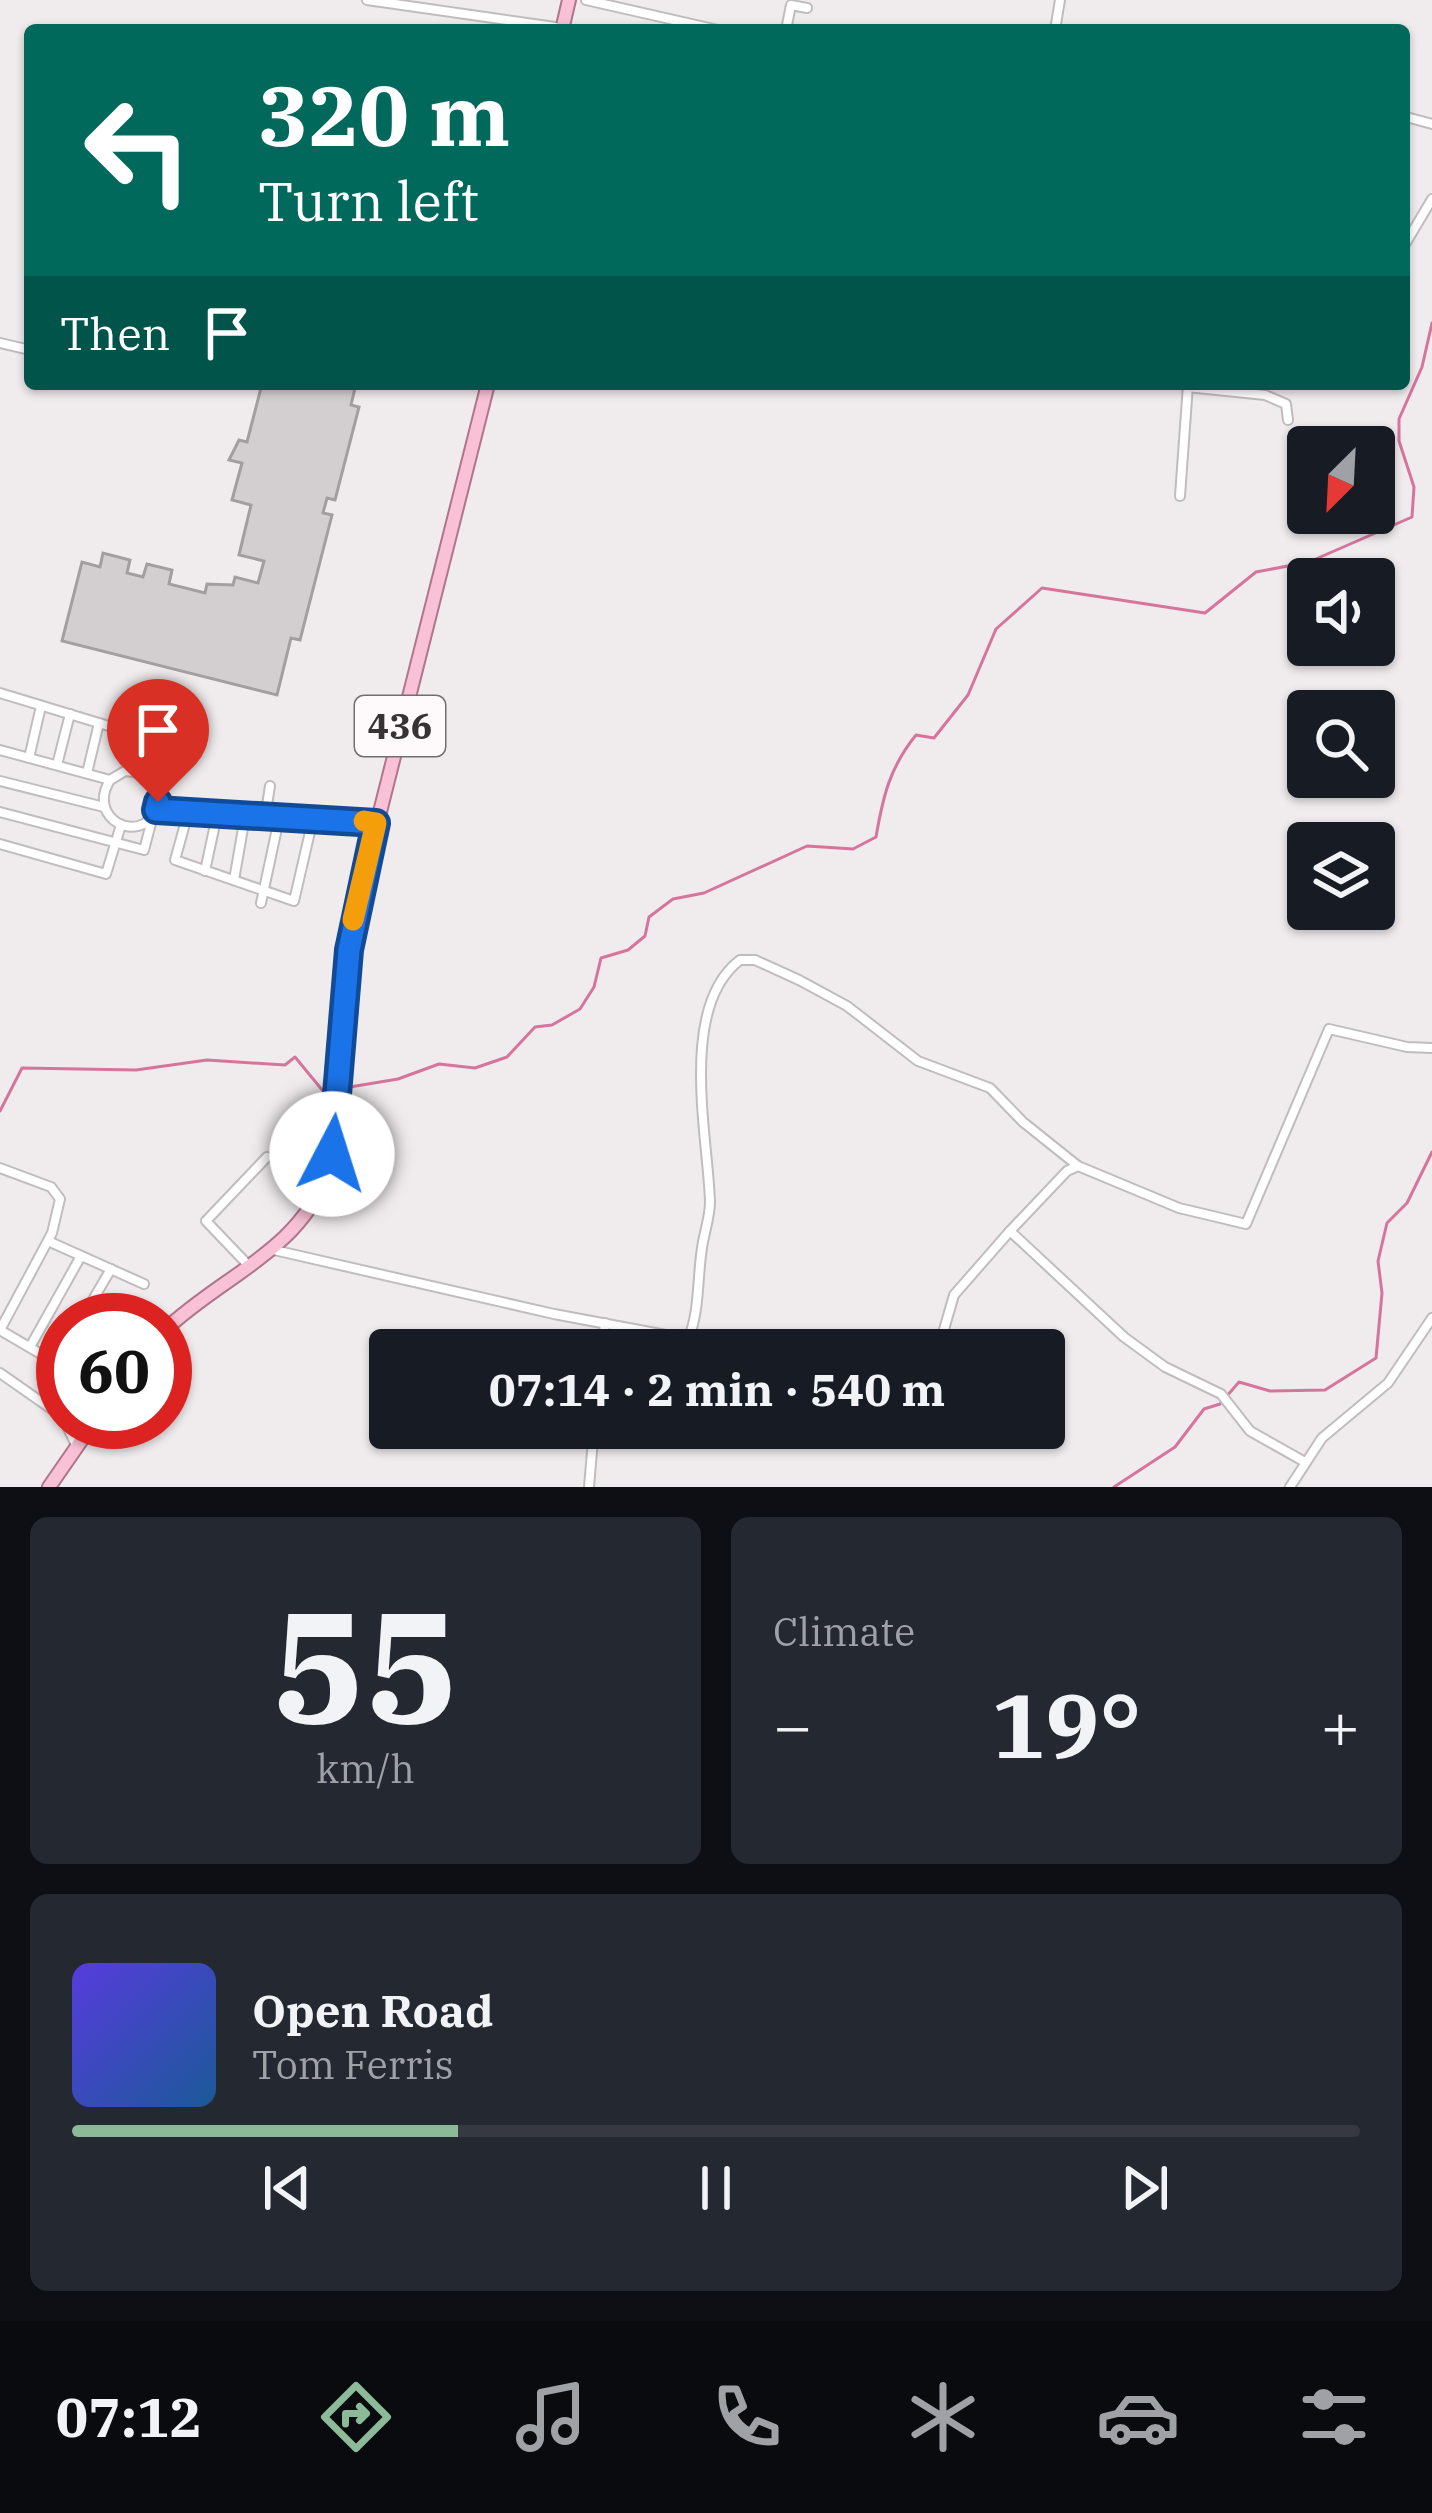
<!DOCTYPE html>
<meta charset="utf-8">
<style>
:root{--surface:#171b24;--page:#242831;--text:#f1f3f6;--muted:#9ea1a6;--line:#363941;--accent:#8cb997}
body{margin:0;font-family:"IBM Plex Serif",serif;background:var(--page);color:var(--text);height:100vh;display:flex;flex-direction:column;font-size:45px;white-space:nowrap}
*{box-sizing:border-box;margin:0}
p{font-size:39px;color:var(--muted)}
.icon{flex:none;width:66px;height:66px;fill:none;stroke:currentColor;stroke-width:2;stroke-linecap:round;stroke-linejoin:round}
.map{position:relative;height:1487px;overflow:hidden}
.details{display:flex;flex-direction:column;gap:30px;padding:30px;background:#0d0f14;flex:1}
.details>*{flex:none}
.top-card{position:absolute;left:24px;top:24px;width:1386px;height:366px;border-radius:12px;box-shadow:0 3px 9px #0004;background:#00695c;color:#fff;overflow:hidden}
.needle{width:78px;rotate:204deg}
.controls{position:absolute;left:1287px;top:426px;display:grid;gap:24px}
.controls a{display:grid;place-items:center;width:108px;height:108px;border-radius:12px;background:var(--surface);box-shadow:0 3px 9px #0004;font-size:60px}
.speed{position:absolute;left:36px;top:1293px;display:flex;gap:24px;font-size:60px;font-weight:700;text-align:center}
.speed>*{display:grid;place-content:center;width:156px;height:156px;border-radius:50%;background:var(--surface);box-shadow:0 3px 9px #0004;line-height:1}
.speed .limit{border:18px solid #d22;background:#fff;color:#111}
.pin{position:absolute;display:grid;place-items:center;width:102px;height:102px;color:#fff;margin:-123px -51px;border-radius:50% 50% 50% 0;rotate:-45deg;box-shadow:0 0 12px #0007}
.pin .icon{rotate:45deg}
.me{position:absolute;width:132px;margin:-66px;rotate:5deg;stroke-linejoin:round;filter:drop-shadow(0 0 9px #0008)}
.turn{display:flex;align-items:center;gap:42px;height:252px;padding:0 36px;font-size:54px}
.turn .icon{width:156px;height:156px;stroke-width:2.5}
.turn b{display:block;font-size:84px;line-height:102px}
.then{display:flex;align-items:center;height:114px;padding:0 36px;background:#0003;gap:24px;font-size:45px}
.big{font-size:90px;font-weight:700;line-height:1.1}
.details .tile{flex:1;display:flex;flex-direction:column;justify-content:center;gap:18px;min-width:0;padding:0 42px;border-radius:18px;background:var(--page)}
.details .dial{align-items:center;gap:0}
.dial b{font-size:156px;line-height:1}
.song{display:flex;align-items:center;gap:36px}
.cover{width:144px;height:144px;border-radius:18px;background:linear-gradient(135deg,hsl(250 70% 55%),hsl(210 70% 35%))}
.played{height:12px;border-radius:6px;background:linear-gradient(90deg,var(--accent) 30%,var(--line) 30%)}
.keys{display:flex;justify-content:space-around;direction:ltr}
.heat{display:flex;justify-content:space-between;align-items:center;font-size:66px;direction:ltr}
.details .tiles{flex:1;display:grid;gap:30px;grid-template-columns:1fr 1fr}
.tile:last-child{grid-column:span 2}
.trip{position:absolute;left:369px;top:1329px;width:696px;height:120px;border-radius:12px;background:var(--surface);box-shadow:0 3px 9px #0004;font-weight:700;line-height:120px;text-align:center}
.menu{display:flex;height:192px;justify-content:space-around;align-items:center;background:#090b0e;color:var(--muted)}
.menu .icon{width:84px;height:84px}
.menu .active{color:var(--accent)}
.menu b{font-size:54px;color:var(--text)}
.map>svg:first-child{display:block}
</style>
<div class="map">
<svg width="1432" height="1487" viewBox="0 0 1432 1487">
<rect width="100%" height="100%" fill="#f0eced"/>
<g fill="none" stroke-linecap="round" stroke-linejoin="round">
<g stroke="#d6759c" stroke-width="3">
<path d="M338 1089 398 1079 439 1064 475 1068 507 1057 535 1027 552 1025 580 1009 594 987 601 958 628 950 645 936 649 917 673 899 704 893 807 846 853 849 876 837C883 796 890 767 916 735L934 738 968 695 996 629 1042 588 1205 613 1256 572 1309 562 1412 517 1414 487 1399 441V419L1422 367 1432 323"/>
<polyline points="0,1111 22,1068 136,1070 207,1060 285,1065 295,1057 323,1091 329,1090"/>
<polyline points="1114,1487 1175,1447 1204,1409 1220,1404 1239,1382 1270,1391 1325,1390 1376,1358 1382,1293 1378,1261 1387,1223 1407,1203 1432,1152"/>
</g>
</g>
<polygon fill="#d3cfd0" stroke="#a39fa0" stroke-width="3" points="262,384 356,384 351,405 359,407 335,500 327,498 323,513 332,515 300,640 291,638 277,695 62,641 82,562 100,567 103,553 130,560 127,573 143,577 147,564 172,570 169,584 205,593 207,584 233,585 235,577 258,583 264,561 239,555 251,505 232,500 242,463 229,460 239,440 247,442"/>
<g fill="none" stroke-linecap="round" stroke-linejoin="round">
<g stroke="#c1bcbe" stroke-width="12">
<g id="street">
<polyline points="367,0 562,28"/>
<polyline points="586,0 718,30"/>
<polyline points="786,30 791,5 807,8"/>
<polyline points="1055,30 1060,0"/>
<polyline points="1410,118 1432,124"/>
<polyline points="1404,246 1432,199"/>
<polyline points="0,343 30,350"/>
<polyline points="1187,387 1265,395 1286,404 1288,420"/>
<polyline points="1180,496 1188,385"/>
<path d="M0 693 122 730 175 737C169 758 165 793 156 811 139 845 86 819 110 780L125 771 143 773 158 794"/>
<polyline points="0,750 110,780"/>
<polyline points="29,758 41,706"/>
<polyline points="57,765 70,714"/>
<polyline points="87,773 99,723"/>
<polyline points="0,781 104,807"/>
<polyline points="156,810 375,826"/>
<polyline points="0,812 144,850 153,816"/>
<polyline points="188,813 175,860 294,901 313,819"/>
<polyline points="265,818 270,786"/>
<polyline points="309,820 372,822"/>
<polyline points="0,844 106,874 121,825"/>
<polyline points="205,871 217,815"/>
<polyline points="234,880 245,817"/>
<polyline points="261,903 279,819"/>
<polyline points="0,1168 51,1187 60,1199 52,1233 0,1330 63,1367"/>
<polyline points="1010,1231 1067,1171 1078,1166 1179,1208 1246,1224 1329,1029 1407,1047 1432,1048"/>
<polyline points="48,1241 144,1284"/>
<polyline points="274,1250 554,1314 746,1350"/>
<polyline points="250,1267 206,1221 267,1157"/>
<polyline points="81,1320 111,1269"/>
<path d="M688 1340C700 1310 697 1280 702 1248 704 1233 710 1217 710 1202 708 1136 678 1007 740 960H755L799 980 847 1006 918 1061 990 1088 1023 1122 1078 1166"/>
<polyline points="30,1347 81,1256"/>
<polyline points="602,1350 605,1323"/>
<polyline points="938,1350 954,1295 1010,1231 1124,1337 1165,1367 1221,1394 1250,1431 1305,1462"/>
<polyline points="0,1373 63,1417"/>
<polyline points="65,1422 77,1447"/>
<polyline points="589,1487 594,1428"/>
<polyline points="1290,1487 1322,1438 1388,1383 1432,1318"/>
</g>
</g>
<g stroke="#b0758b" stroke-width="16">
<g id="primary">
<polyline points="562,30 569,0"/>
<path d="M165 1330C222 1276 297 1252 327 1175L355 911 488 384"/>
<polyline points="49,1487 94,1422"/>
</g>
</g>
<use href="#street" stroke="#fff" stroke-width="8"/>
<use href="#primary" stroke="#f8c1d6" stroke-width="12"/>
</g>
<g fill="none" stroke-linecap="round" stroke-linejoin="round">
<g stroke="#114b97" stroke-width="30">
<polyline id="route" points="158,802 156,810 376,823 349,950 332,1154"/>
</g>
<use href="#route" stroke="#1a73e8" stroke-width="21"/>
<polyline stroke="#f59e0b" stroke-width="21" points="353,920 376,823 364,821"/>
</g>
<g text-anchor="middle" stroke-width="10" stroke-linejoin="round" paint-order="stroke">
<rect fill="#fef9fb" stroke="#716e6f" stroke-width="3" x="355" y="696" width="90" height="60" rx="9"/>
<g font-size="36" font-weight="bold" fill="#353333">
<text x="400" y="739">436</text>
</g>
</g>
</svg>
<div class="controls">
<a><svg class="needle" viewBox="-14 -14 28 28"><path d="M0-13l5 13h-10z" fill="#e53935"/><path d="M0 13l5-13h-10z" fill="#9ea1a6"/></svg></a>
<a><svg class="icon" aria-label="sound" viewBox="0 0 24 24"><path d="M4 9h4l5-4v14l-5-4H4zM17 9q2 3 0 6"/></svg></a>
<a><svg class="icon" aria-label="search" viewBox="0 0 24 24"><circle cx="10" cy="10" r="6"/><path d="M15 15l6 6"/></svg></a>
<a><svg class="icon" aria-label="layers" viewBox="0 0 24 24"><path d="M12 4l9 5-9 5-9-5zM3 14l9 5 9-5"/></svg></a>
</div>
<div class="speed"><div class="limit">60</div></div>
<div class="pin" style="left:158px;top:802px;background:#d93025"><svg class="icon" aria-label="arrive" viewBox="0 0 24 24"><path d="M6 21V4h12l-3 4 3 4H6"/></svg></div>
<svg class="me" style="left:332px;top:1154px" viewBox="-20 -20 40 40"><circle r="19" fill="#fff"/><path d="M0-13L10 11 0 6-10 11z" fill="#1a73e8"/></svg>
<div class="trip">07:14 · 2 min · 540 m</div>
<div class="top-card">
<div class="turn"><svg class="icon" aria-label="left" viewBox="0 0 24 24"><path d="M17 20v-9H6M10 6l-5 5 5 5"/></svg><div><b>320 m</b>Turn left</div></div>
<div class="then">Then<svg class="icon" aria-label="arrive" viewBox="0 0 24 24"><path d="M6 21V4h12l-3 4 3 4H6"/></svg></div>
</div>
</div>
<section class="details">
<div class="tiles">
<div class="tile dial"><b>55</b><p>km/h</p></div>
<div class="tile"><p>Climate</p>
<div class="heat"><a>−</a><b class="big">19°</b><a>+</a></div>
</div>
<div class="tile">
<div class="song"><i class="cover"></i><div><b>Open Road</b><p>Tom Ferris</p></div></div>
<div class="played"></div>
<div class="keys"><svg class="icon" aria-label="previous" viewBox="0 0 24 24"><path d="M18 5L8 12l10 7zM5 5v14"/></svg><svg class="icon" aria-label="pause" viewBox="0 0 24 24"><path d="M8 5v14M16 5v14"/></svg><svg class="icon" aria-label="next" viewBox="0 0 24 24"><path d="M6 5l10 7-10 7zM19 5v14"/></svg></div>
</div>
</div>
</section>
<nav class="menu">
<b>07:12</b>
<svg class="icon active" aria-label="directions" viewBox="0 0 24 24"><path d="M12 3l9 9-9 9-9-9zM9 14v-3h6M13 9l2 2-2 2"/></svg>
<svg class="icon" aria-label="music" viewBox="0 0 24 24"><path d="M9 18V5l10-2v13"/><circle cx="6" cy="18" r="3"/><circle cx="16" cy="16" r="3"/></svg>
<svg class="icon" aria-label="phone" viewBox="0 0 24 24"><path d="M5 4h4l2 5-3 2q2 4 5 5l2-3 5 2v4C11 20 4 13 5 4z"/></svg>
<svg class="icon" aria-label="climate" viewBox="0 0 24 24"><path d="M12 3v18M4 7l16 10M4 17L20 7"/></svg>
<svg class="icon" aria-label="car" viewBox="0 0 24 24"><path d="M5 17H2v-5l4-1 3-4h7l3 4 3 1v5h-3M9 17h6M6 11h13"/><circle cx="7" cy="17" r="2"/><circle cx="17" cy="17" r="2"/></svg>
<svg class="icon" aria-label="filters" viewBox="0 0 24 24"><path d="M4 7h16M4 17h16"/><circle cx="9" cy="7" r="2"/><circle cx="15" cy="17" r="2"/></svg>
</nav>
